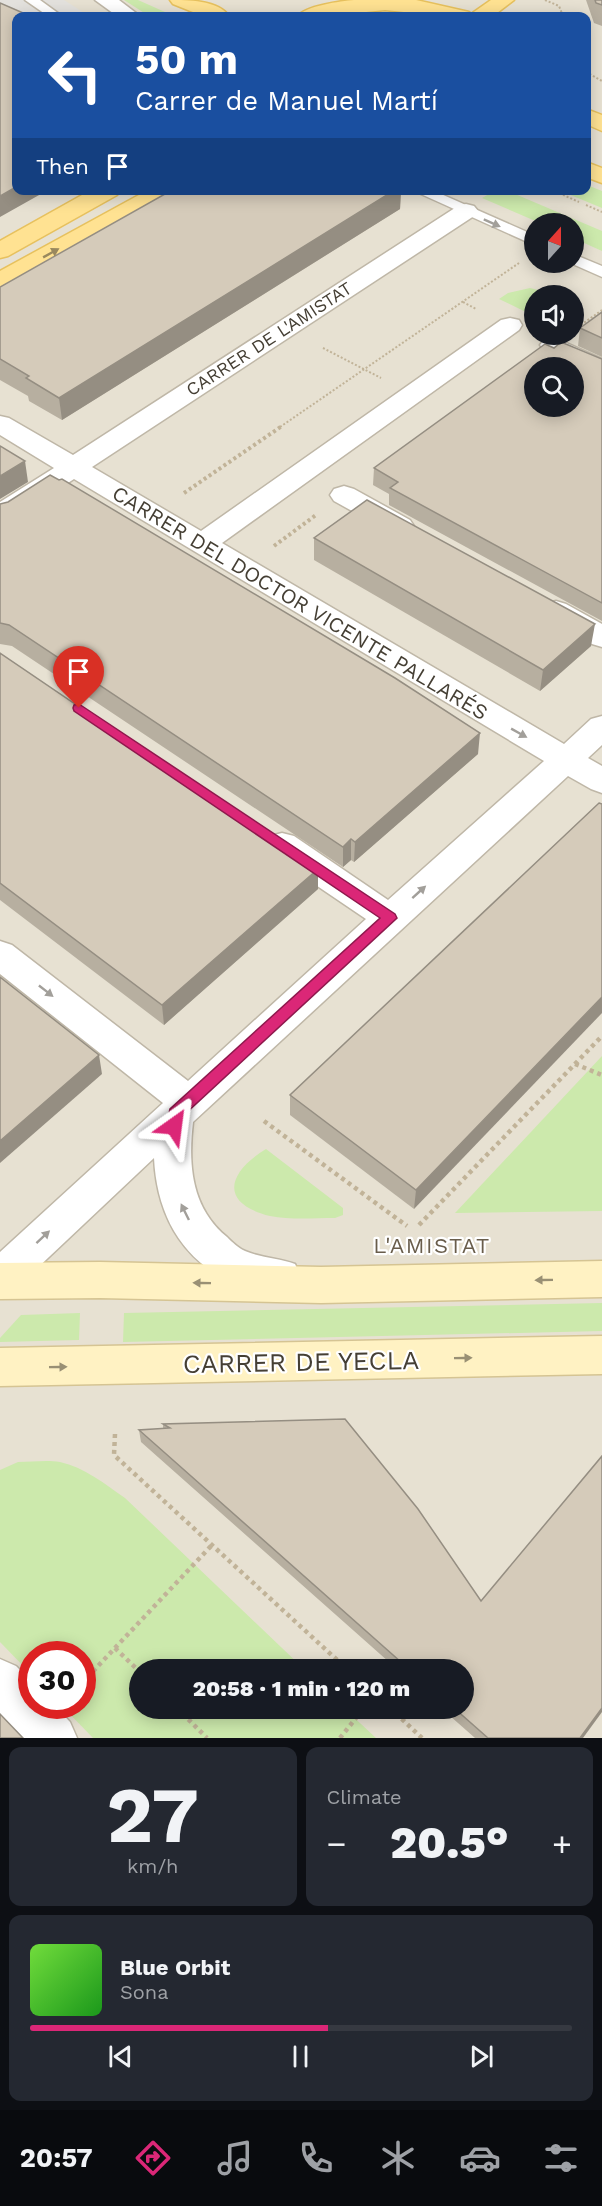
<!DOCTYPE html>
<meta charset="utf-8">
<style>
:root{--surface:#171b24;--page:#242831;--text:#f1f3f6;--muted:#9ea1a6;--line:#363941;--accent:#db2777}
body{margin:0;font-family:"Work Sans",sans-serif;background:var(--page);color:var(--text);height:100vh;display:flex;flex-direction:column;font-size:22px;white-space:nowrap}
*{box-sizing:border-box;margin:0}
p{font-size:20px;color:var(--muted)}
.icon{flex:none;width:33px;height:33px;fill:none;stroke:currentColor;stroke-width:2;stroke-linecap:round;stroke-linejoin:round}
.map{position:relative;height:1738px;overflow:hidden}
.side{display:flex;flex-direction:column;gap:9px;padding:9px;background:#0d0f14;flex:1}
.side>*{flex:none}
.hud{position:absolute;left:12px;top:12px;width:579px;height:183px;border-radius:12px;box-shadow:0 3px 15px #0003;background:#1a4fa0;color:#fff;overflow:hidden}
.needle{width:39px;rotate:21deg}
.fabs{position:absolute;left:524px;top:213px;display:grid;gap:12px}
.fabs a{display:grid;place-items:center;width:60px;height:60px;border-radius:50%;background:var(--surface);box-shadow:0 3px 15px #0003;font-size:30px}
.speed{position:absolute;left:18px;top:1641px;display:flex;gap:12px;font-size:30px;font-weight:700;text-align:center}
.speed>*{display:grid;place-content:center;width:78px;height:78px;border-radius:50%;background:var(--surface);box-shadow:0 3px 15px #0003;line-height:1}
.speed .limit{border:9px solid #d22;background:#fff;color:#111}
.pin{position:absolute;display:grid;place-items:center;width:51px;height:51px;color:#fff;margin:-62px -26px;border-radius:50% 50% 50% 0;rotate:-45deg;box-shadow:0 0 6px #0007}
.pin .icon{rotate:45deg}
.me{position:absolute;width:66px;margin:-33px;rotate:31deg;stroke-linejoin:round;filter:drop-shadow(0 0 4px #0008)}
.turn{display:flex;align-items:center;gap:21px;height:126px;padding:0 24px;font-size:27px}
.turn .icon{width:78px;height:78px;stroke-width:2.5}
.turn b{display:block;font-size:42px;line-height:51px}
.then{display:flex;align-items:center;height:57px;padding:0 24px;background:#0003;gap:12px;font-size:22px}
.big{font-size:45px;font-weight:800;line-height:1.1}
.side .tile{flex:1;display:flex;flex-direction:column;justify-content:center;gap:9px;min-width:0;padding:0 21px;border-radius:12px;background:var(--page)}
.side .dial{align-items:center;gap:0}
.dial b{font-size:78px;line-height:1}
.song{display:flex;align-items:center;gap:18px}
.cover{width:72px;height:72px;border-radius:9px;background:linear-gradient(135deg,hsl(100 70% 55%),hsl(120 70% 35%))}
.played{height:6px;border-radius:3px;background:linear-gradient(90deg,var(--accent) 55%,var(--line) 55%)}
.keys{display:flex;justify-content:space-around;direction:ltr}
.heat{display:flex;justify-content:space-between;align-items:center;font-size:33px;direction:ltr}
.side .tiles{flex:1;display:grid;gap:9px;grid-template-columns:1fr 1fr}
.tile:last-child{grid-column:span 2}
.trip{position:absolute;left:129px;top:1659px;width:345px;height:60px;border-radius:30px;background:var(--surface);box-shadow:0 3px 15px #0003;font-weight:800;line-height:60px;text-align:center}
.dock{display:flex;height:96px;justify-content:space-around;align-items:center;background:#090b0e;color:var(--muted)}
.dock .icon{width:42px;height:42px}
.dock .selected{color:var(--accent)}
.dock b{font-size:27px;color:var(--text)}
.map>svg:first-child{display:block}
</style>
<div class="map">
<svg width="602" height="1738" viewBox="0 0 602 1738">
<rect width="100%" height="100%" fill="#f3efe5"/>
<path fill="#e7e1d2" fill-rule="evenodd" d="M0 0H602V1738H0ZM16 16H586V190H16ZM534 224H573V262H534ZM534 296H573V334H534ZM534 368H573V406H534ZM32 1654H82V1706H32ZM140 1670H464V1708H140Z"/>
<g fill="#cce9ac">
<polygon points="124,0 138,0 174,16 149,16"/>
<polygon points="587,185 602,191 602,208 561,191 586,190"/>
<polygon points="494,191 508,191 602,231 602,251 573,238 573,224 540,223 482,198"/>
<polygon points="530,288 558,295 534,296 534,316 499,299 508,293"/>
<polygon points="602,1056 602,1211 455,1213"/>
<path d="M266 1149 343 1208V1215L335 1218C314 1218 290 1220 270 1216 218 1203 228 1172 266 1149Z"/>
<polygon points="602,1303 602,1331 123,1342 124,1313"/>
<polygon points="80,1313 79,1340 0,1342 0,1338 21,1315"/>
<path d="M18 1462C31 1462 47 1460 60 1462 84 1467 105 1484 125 1498L304 1669 140 1670V1708L345 1709 376 1738H93L62 1706H82V1654H32L31 1674 0 1642V1470Z"/>
</g>
<polygon fill="#e3e1dd" points="0,0 64,0 89,16 16,16 0,11"/>
<g fill="none" stroke-linecap="round" stroke-linejoin="round">
<g stroke="#bfb7a7" stroke-width="3">
<g id="lane">
<polygon points="25,0 40,0 62,16 48,16"/>
<polygon points="412,190 432,190 534,235 534,245"/>
<polygon points="573,254 602,266 602,277 568,262 573,262"/>
</g>
</g>
<g stroke="#bfb7a7" stroke-width="3">
<g id="street">
<polygon points="95,0 119,0 140,16 117,16"/>
<path d="M466 204 474 206 478 211 474 216 92 467 201 531 501 320 510 318 519 320 522 325 519 330 222 543 564 744 591 719 602 716V745L588 758 602 766V793L591 789 568 776 193 1122C188 1164 191 1208 227 1237 232 1242 238 1248 245 1251 261 1258 279 1258 295 1264L301 1277 295 1290C277 1296 264 1292 246 1287 186 1268 157 1219 154 1158L14 1290 0 1295V1252L163 1103 0 974V941L12 945 188 1081 366 919 270 854 266 845 270 836 282 833 294 836 388 900 544 761 74 479 10 521 0 524V502L54 468 0 435V416L9 418 73 455 458 206Z"/>
<polygon points="553,337 602,359 602,377 544,350 540,345 544,340"/>
<polygon points="344,486 354,489 410,520 414,526 410,532 400,535 390,532 334,501 330,495 334,489"/>
<polygon points="556,601 566,604 602,624 602,647 592,644 546,618 541,611 546,604"/>
<polygon points="0,1659 16,1666 32,1682 32,1706 55,1706 70,1722 77,1738 22,1738 0,1715"/>
</g>
</g>
<g stroke="#d5c493" stroke-width="3">
<g id="secondary">
<polygon points="602,1261 602,1297 321,1303 100,1298 0,1299 0,1263 100,1262 321,1267"/>
<polygon points="602,1336 602,1374 0,1386 0,1348"/>
</g>
</g>
<g stroke="#e7c15e" stroke-width="3">
<g id="primary">
<path d="M170 0C187 0 218 0 229 16H203L173 4Z"/>
<path d="M354 0H416L469 12 471 14 491 0H514L493 16H442L385 10 328 16H298C305 6 341 1 354 0Z"/>
<polygon points="586,109 602,115 602,131 586,124"/>
<polygon points="586,162 602,168 602,183 586,177"/>
<polygon points="91,190 120,190 117,195 8,256 0,258 0,241"/>
<polygon points="148,190 177,190 174,195 9,286 0,288 0,271"/>
</g>
</g>
<g stroke="#c1b398" stroke-width="2" stroke-dasharray="2 2" stroke-linecap="butt">
<polyline points="545,0 559,6 563,16"/>
<polyline points="586,72 602,81"/>
<polyline points="552,190 579,202"/>
<polyline points="586,205 602,212"/>
<polyline points="463,302 476,309"/>
<polyline points="581,325 602,310"/>
<polyline points="323,348 381,378"/>
<polyline points="280,427 519,263"/>
</g>
<g stroke="#c1b398" stroke-width="4" stroke-dasharray="3 3" stroke-linecap="butt">
<polyline points="184,493 282,426"/>
<polyline points="274,546 316,515"/>
</g>
<g stroke="#c1b398" stroke-width="4.5" stroke-dasharray="4 4" stroke-linecap="butt">
<polyline points="575,1064 602,1075"/>
<polyline points="264,1121 407,1226"/>
<polyline points="419,1225 602,1036"/>
<polyline points="115,1434 114,1455 348,1670"/>
<polyline points="115,1648 140,1672"/>
<polyline points="82,1683 212,1545"/>
<polyline points="177,1708 207,1738"/>
<polyline points="390,1708 422,1738"/>
<polyline points="340,1738 364,1708"/>
</g>
<use href="#lane" fill="#fff" fill-rule="evenodd"/>
<use href="#street" fill="#fff" fill-rule="evenodd"/>
<use href="#secondary" fill="#fff2c3" fill-rule="evenodd"/>
<use href="#primary" fill="#ffe292" fill-rule="evenodd"/>
</g>
<g fill="#b7afa0">
<polygon points="586,0 602,0 602,26 594,23"/>
<polygon points="172,190 401,190 400,209 62,420 29,401 28,396 0,380 0,287"/>
<polygon points="602,312 602,357 578,346 580,328"/>
<polygon points="554,348 602,359 602,621 389,505 389,494 373,485 374,468"/>
<polygon points="0,504 478,754 354,862 351,860 343,867 12,646 0,644"/>
<polygon points="314,538 591,646 540,691 314,560"/>
<polygon points="0,653 318,889 164,1025 0,900"/>
<polygon points="599,803 414,1209 290,1115 290,1095"/>
<polygon points="163,1424 481,1601 583,1738 475,1738 441,1708 464,1708 464,1670 398,1670 141,1442 139,1430 163,1429"/>
</g>
<g fill="#958e82">
<polygon points="16,187 16,190 48,190 0,217 0,196"/>
<polygon points="395,190 401,190 400,209 62,420 59,398"/>
<polygon points="25,461 28,482 0,499 0,476"/>
<polygon points="595,624 591,646 540,691 543,670"/>
<polygon points="480,733 478,754 354,862 355,842"/>
<polygon points="351,839 351,860 343,867 343,847"/>
<polygon points="318,869 318,889 164,1025 162,1005"/>
<polygon points="602,997 602,1013 414,1209 416,1190"/>
<polygon points="99,1055 102,1074 0,1163 0,1141"/>
<polygon points="602,1708 602,1712 583,1738 580,1738"/>
</g>
<g fill="#d5cbba" stroke="#958e82" stroke-width="1.5" fill-rule="evenodd">
<polygon points="595,0 602,0 602,5 596,3"/>
<polygon points="0,3 30,16 16,16 16,187 0,196"/>
<polygon points="172,190 395,190 59,398 26,378 29,376 0,359 0,287"/>
<polygon points="602,312 602,338 580,328"/>
<path d="M561 342 602 359V603L390 488 398 482 374 468 545 344 554 348ZM534 368H573V406H534Z"/>
<polygon points="0,446 25,461 0,476"/>
<polygon points="50,475 59,480 62,479 395,678 480,733 355,842 351,839 343,847 9,625 0,623 0,504 8,502"/>
<polygon points="367,500 595,624 543,670 314,538"/>
<polygon points="0,653 318,869 162,1005 0,883"/>
<polygon points="599,803 602,804 602,997 416,1190 290,1095"/>
<polygon points="0,977 99,1055 0,1141"/>
<polygon points="345,1419 418,1509 481,1601 602,1456 602,1708 580,1738 488,1738 454,1708 464,1708 464,1670 410,1670 139,1430 170,1428 163,1424"/>
<polygon points="0,1714 23,1738 0,1738"/>
</g>
<defs><path id="oneway-solid" d="M-6-.8H1V-3.2L6.5 0L1 3.2V.8H-6Z" transform="scale(1.5)"/></defs>
<g fill="#a29f9a">
<use href="#oneway-solid" transform="translate(492 223) rotate(24)"/>
<use href="#oneway-solid" transform="translate(519 733) rotate(29)"/>
<use href="#oneway-solid" transform="translate(419 892) rotate(-42)"/>
<use href="#oneway-solid" transform="translate(46 991) rotate(38)"/>
<use href="#oneway-solid" transform="translate(185 1212) rotate(-116)"/>
<use href="#oneway-solid" transform="translate(43 1237) rotate(-43)"/>
</g>
<use fill="#99885e" href="#oneway-solid" transform="translate(51 253) rotate(-29)"/>
<g fill="#999074">
<use href="#oneway-solid" transform="translate(544 1280) rotate(179)"/>
<use href="#oneway-solid" transform="translate(202 1283) rotate(-179)"/>
<use href="#oneway-solid" transform="translate(463 1358) rotate(-1)"/>
<use href="#oneway-solid" transform="translate(58 1367) rotate(-1)"/>
</g>
<polygon fill="#db2777" stroke="#8e194d" stroke-width="1.5" points="79,704 395,914 397,918 183,1116 179,1130 174,1132 168,1130 166,1126 170,1109 380,918 74,711 73,708 74,705"/>
<g text-anchor="middle" stroke-width="4.5" stroke-linejoin="round" paint-order="stroke">
<g font-size="18" fill="#453f34" stroke="#fff">
<text transform="translate(269 339) rotate(-33)" y="6">CARRER DE L'AMISTAT</text>
</g>
<g font-size="21" fill="#453f34" stroke="#fff">
<text transform="translate(300 603) rotate(31)" y="7">CARRER DEL DOCTOR VICENTE PALLARÉS</text>
</g>
<g font-size="22" letter-spacing="1.5" fill="#695d4b" stroke="#fff">
<text x="432" y="1253">L'AMISTAT</text>
</g>
<g font-size="26" fill="#453f34" stroke="#fff">
<text transform="translate(301 1362) rotate(-1)" y="9">CARRER DE YECLA</text>
</g>
</g>
</svg>
<div class="fabs">
<a><svg class="needle" viewBox="-14 -14 28 28"><path d="M0-13l5 13h-10z" fill="#e53935"/><path d="M0 13l5-13h-10z" fill="#9ea1a6"/></svg></a>
<a><svg class="icon" aria-label="sound" viewBox="0 0 24 24"><path d="M4 9h4l5-4v14l-5-4H4zM17 9q2 3 0 6"/></svg></a>
<a><svg class="icon" aria-label="search" viewBox="0 0 24 24"><circle cx="10" cy="10" r="6"/><path d="M15 15l6 6"/></svg></a>
</div>
<div class="speed"><div class="limit">30</div></div>
<div class="pin" style="left:79px;top:708px;background:#d93025"><svg class="icon" aria-label="arrive" viewBox="0 0 24 24"><path d="M6 21V4h12l-3 4 3 4H6"/></svg></div>
<svg class="me" style="left:174px;top:1126px" viewBox="-20 -20 40 40"><path d="M0-17L14 15 0 8-14 15z" fill="#db2777" stroke="#fff" stroke-width="4"/></svg>
<div class="trip">20:58 · 1 min · 120 m</div>
<div class="hud">
<div class="turn"><svg class="icon" aria-label="left" viewBox="0 0 24 24"><path d="M17 20v-9H6M10 6l-5 5 5 5"/></svg><div><b>50 m</b>Carrer de Manuel Martí</div></div>
<div class="then">Then<svg class="icon" aria-label="arrive" viewBox="0 0 24 24"><path d="M6 21V4h12l-3 4 3 4H6"/></svg></div>
</div>
</div>
<section class="side">
<div class="tiles">
<div class="tile dial"><b>27</b><p>km/h</p></div>
<div class="tile"><p>Climate</p>
<div class="heat"><a>−</a><b class="big">20.5°</b><a>+</a></div>
</div>
<div class="tile">
<div class="song"><i class="cover"></i><div><b>Blue Orbit</b><p>Sona</p></div></div>
<div class="played"></div>
<div class="keys"><svg class="icon" aria-label="previous" viewBox="0 0 24 24"><path d="M18 5L8 12l10 7zM5 5v14"/></svg><svg class="icon" aria-label="pause" viewBox="0 0 24 24"><path d="M8 5v14M16 5v14"/></svg><svg class="icon" aria-label="next" viewBox="0 0 24 24"><path d="M6 5l10 7-10 7zM19 5v14"/></svg></div>
</div>
</div>
</section>
<nav class="dock">
<b>20:57</b>
<svg class="icon selected" aria-label="directions" viewBox="0 0 24 24"><path d="M12 3l9 9-9 9-9-9zM9 14v-3h6M13 9l2 2-2 2"/></svg>
<svg class="icon" aria-label="music" viewBox="0 0 24 24"><path d="M9 18V5l10-2v13"/><circle cx="6" cy="18" r="3"/><circle cx="16" cy="16" r="3"/></svg>
<svg class="icon" aria-label="phone" viewBox="0 0 24 24"><path d="M5 4h4l2 5-3 2q2 4 5 5l2-3 5 2v4C11 20 4 13 5 4z"/></svg>
<svg class="icon" aria-label="climate" viewBox="0 0 24 24"><path d="M12 3v18M4 7l16 10M4 17L20 7"/></svg>
<svg class="icon" aria-label="car" viewBox="0 0 24 24"><path d="M5 17H2v-5l4-1 3-4h7l3 4 3 1v5h-3M9 17h6M6 11h13"/><circle cx="7" cy="17" r="2"/><circle cx="17" cy="17" r="2"/></svg>
<svg class="icon" aria-label="filters" viewBox="0 0 24 24"><path d="M4 7h16M4 17h16"/><circle cx="9" cy="7" r="2"/><circle cx="15" cy="17" r="2"/></svg>
</nav>
